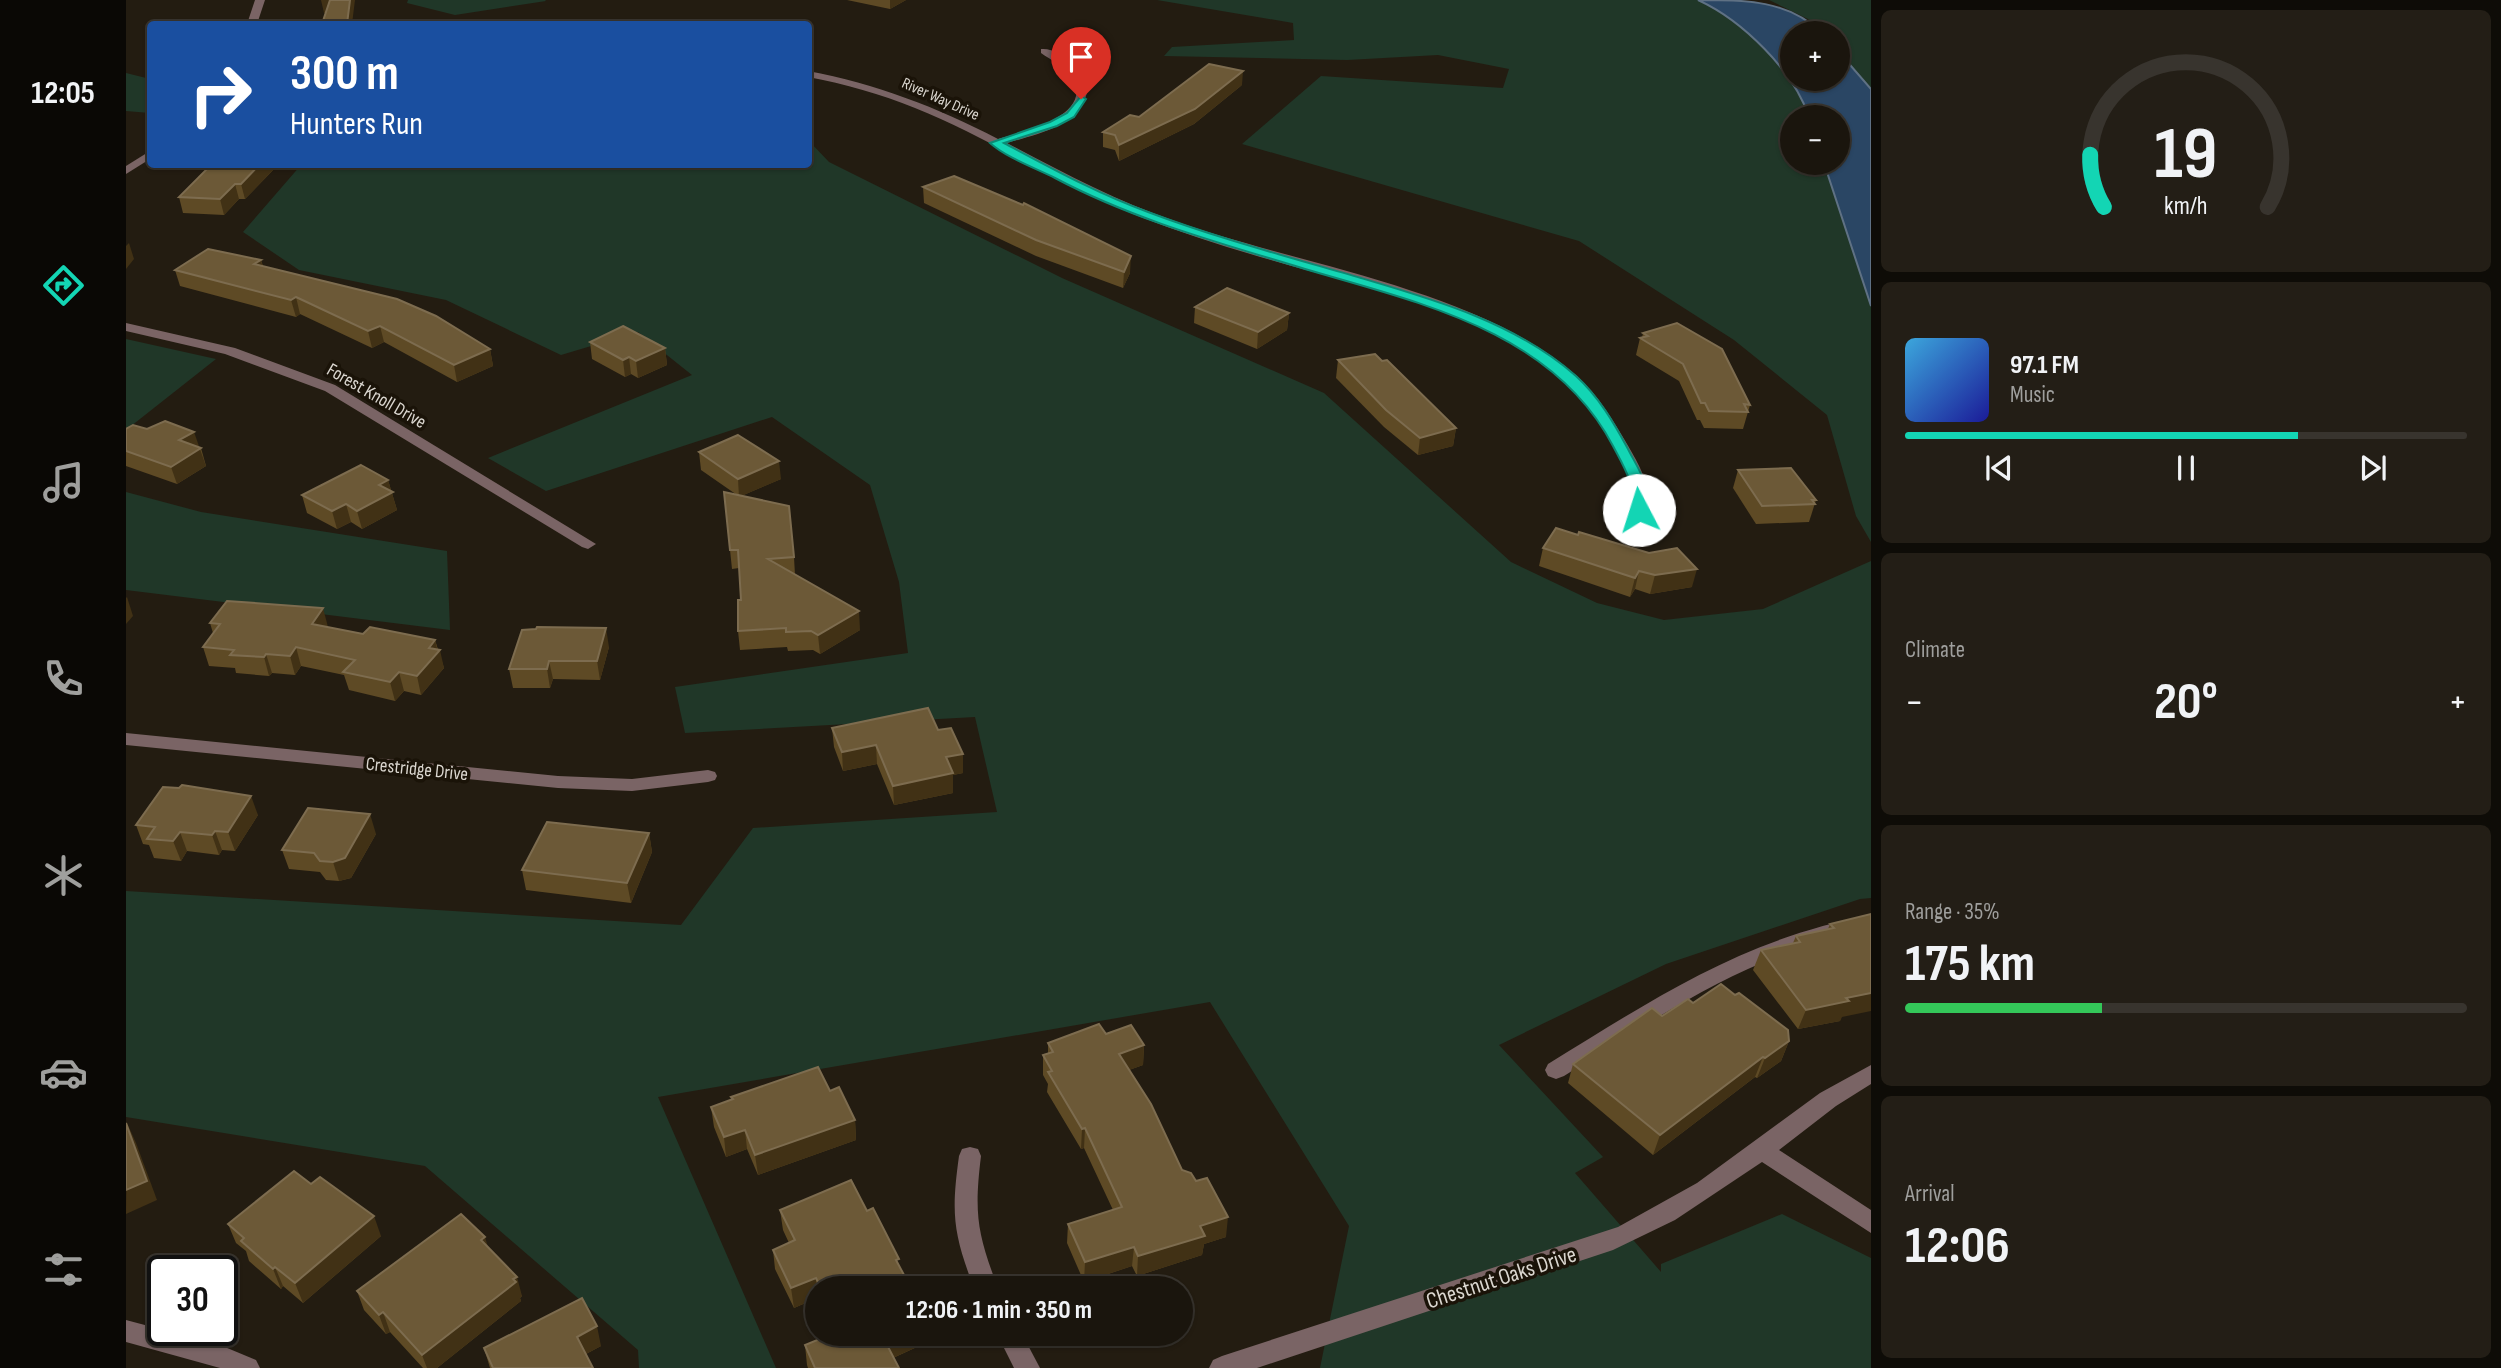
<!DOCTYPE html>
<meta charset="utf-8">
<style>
:root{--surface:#1a150d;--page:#231e16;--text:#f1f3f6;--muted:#9f9f9d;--line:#38342e;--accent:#13d5b4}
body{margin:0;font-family:"Sofia Sans Condensed",sans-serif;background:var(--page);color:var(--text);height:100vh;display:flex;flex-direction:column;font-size:26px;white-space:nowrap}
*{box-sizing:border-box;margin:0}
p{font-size:23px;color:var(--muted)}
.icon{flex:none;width:38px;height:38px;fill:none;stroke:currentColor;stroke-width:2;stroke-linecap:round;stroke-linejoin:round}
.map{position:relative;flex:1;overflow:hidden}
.side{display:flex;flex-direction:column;gap:10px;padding:10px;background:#0e0c07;width:630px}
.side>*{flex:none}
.guide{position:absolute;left:21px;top:21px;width:665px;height:147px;border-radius:7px;box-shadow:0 2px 5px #0004,0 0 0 2px var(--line);background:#1a4fa0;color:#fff;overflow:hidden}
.tools{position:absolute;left:1654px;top:21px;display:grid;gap:14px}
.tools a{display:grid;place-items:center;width:70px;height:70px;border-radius:50%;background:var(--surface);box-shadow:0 2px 5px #0004,0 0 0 2px var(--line);font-size:35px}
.speed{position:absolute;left:21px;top:1255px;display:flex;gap:14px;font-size:35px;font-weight:700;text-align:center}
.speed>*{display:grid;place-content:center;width:91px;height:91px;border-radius:50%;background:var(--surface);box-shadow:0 2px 5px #0004,0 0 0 2px var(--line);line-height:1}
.speed .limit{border:4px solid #111;border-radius:10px;background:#fff;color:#111}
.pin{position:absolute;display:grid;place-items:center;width:60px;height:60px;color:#fff;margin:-72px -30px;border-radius:50% 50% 50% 0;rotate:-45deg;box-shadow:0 0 7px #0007}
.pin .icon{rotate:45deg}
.me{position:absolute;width:77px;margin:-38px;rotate:355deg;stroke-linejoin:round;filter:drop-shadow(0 0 5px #0008)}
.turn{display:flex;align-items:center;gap:24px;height:147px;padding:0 28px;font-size:32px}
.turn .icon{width:91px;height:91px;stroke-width:2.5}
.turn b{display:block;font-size:49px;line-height:60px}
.big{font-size:52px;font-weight:700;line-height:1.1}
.side .card{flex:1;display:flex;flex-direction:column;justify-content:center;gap:10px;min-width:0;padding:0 24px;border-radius:10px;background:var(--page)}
.side .dial{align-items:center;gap:0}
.dial svg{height:182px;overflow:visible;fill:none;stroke:var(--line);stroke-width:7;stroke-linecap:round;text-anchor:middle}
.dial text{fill:var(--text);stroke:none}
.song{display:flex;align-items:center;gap:21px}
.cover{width:84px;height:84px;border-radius:10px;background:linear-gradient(135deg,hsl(200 70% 55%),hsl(240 70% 35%))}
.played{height:7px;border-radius:4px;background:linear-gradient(90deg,var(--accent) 70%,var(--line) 70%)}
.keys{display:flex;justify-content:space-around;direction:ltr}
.heat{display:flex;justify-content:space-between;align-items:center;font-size:38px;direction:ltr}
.charge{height:10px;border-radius:5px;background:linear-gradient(90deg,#34c759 35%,var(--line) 0)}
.trip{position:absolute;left:679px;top:1276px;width:388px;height:70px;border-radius:35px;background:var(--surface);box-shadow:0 2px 5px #0004,0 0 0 2px var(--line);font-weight:700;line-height:70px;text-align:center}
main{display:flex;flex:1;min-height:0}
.menu{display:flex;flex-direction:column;width:126px;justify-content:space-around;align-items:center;background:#0a0805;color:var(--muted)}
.menu .icon{width:49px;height:49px}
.menu .on{color:var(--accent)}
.menu b{font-size:32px;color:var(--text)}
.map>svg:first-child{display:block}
</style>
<main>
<nav class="menu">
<b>12:05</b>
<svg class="icon on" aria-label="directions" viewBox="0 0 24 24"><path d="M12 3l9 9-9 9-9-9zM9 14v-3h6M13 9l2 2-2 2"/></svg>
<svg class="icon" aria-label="music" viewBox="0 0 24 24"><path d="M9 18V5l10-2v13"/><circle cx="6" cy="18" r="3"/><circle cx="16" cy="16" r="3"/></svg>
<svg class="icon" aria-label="phone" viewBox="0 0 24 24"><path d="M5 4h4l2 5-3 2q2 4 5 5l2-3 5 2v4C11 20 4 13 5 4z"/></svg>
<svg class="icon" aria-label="climate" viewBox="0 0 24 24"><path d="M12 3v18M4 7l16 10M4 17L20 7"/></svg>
<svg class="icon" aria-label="car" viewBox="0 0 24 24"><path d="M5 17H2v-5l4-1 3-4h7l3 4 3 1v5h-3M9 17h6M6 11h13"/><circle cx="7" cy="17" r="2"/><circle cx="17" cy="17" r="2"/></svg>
<svg class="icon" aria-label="filters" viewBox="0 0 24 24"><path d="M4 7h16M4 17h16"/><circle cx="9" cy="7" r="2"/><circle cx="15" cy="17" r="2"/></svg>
</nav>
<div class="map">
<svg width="1745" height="1368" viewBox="0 0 1745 1368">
<rect width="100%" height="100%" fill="#231c11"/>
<g fill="#203728">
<polygon points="282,0 419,0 420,1 329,15 281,3"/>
<path d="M1031 0H1572C1616 20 1668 71 1683 117H1666V163H1698L1745 306V542L1730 516 1701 415 1608 340 1453 241 1116 144 1195 76 1377 88 1383 69 1312 55 1221 60 1038 56 1046 47 1168 40 1167 23Z"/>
<polygon points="1643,0 1745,0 1745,89 1712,51 1712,33 1696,33 1684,20"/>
<polygon points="0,73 24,79 24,113 0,111"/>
<polygon points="683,141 703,162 936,278 1198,393 1385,562 1471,603 1538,620 1637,609 1745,561 1745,898 1734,899 1540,964 1373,1045 1477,1157 1449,1173 1535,1272 1535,1264 1656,1214 1745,1258 1745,1368 1194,1368 1223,1226 1084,1002 532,1097 650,1368 513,1368 512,1350 299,1166 0,1117 0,891 555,925 627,828 871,812 849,717 559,733 549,687 782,653 773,582 744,485 646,417 420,491 362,458 566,375 512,332 435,355 320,300 173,270 117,232 175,165 682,164"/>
<polygon points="0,339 90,359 0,430"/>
<polygon points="0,492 75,512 321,551 324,630 0,590"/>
</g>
<path fill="#2a4664" stroke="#5f7184" stroke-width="2" d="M1572 0C1620 0 1662 0 1696 33H1666V79H1712V51L1745 89V306L1698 163H1712V117H1683C1668 71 1616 20 1572 0Z"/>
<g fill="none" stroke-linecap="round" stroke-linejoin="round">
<g fill="#7a6465" fill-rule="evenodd">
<polygon points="129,0 139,0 131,24 121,24"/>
<path d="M915 49C937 47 956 75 961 93 951 127 911 134 881 143 936 172 990 201 1049 221 1172 265 1353 289 1451 376 1472 395 1487 420 1501 444 1512 463 1530 492 1518 513H1508C1503 505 1506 492 1504 482 1496 450 1465 402 1439 380 1368 319 1272 295 1184 271 1126 255 1068 238 1012 216 935 186 866 139 789 108 755 94 719 84 682 77V71C750 84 811 107 872 139 896 132 969 116 946 78 939 67 925 60 915 53Z"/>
<polygon points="24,151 24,159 0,174 0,166"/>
<polygon points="0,323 109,348 209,385 470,544 462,549 456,547 199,391 99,354 0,331"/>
<polygon points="0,733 432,776 506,779 582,770 589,772 591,776 589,780 582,782 506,791 432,788 0,745"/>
<path d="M1745 915V929C1624 953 1540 1012 1438 1076L1430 1079 1422 1076 1419 1070 1422 1064C1531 997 1617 939 1745 915Z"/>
<polygon points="1745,1065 1745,1084 1710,1106 1653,1150 1745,1210 1745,1233 1636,1162 1549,1220 1487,1250 1131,1368 1083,1368 1087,1360 1096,1356 1492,1227 1571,1183 1694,1093"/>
<path d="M844 1147 852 1149 855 1156C848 1214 851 1233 872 1288H848C827 1233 825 1214 833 1156L836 1149Z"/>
<polygon points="0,1320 94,1345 130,1360 134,1368 94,1368 0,1342"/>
<polygon points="871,1334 896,1334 914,1368 888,1368"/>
</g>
</g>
<g fill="#5e4a25">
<polygon points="721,0 780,0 764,9"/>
<polygon points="1116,85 1068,124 993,161 989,150 977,147 977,132"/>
<polygon points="86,164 153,164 119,199 113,199 98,215 57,213 53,197"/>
<polygon points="797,187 1004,273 997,288 910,256 798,203"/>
<polygon points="135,260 137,266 364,349 367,366 331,382 258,342 246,348 174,314 170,317 54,286 49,270"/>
<polygon points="1069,307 1163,313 1161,330 1131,349 1068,323"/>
<polygon points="1517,333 1624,405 1617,429 1578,428 1574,420 1571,420 1553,381 1510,355 1514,338 1516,338"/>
<polygon points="464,342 539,348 541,365 512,378 505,374 499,377 466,359"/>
<polygon points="1212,360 1330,428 1327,446 1292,455 1258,427 1210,378"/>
<polygon points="0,429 75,448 80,466 51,484 0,466"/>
<polygon points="573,452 655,479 615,496 668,557 669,575 734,630 694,654 687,650 662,651 661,647 614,650 612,631 615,600 613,568 606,569 598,492 611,495 575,470"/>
<polygon points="1612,470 1690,500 1683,522 1630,524 1607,488"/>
<polygon points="262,480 271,510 236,529 225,522 211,529 181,513 176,495"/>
<polygon points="1430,528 1566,587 1524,594 1509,589 1504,597 1413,566 1417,548"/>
<polygon points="84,623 202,627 237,634 309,640 318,668 295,695 278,691 269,701 223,690 218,675 175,666 169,675 146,673 143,676 110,673 109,668 83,666 77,647 87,633"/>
<polygon points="483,647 474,680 427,679 424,688 387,688 383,669"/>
<polygon points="706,728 812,730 837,754 837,773 827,775 827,793 768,805 751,764 717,771 708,747"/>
<polygon points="132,815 109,851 96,850 93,855 61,851 55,861 28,858 23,845 17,844 10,825"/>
<polygon points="523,833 526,852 505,903 400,890 396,870"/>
<polygon points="250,834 225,878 213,881 200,880 194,872 163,869 156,850"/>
<polygon points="1745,914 1714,1021 1672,1029 1627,970 1635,950 1667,943 1670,936 1702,929 1704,924"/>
<polygon points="1567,1003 1663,1041 1655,1061 1631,1078 1629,1077 1527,1155 1442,1083 1447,1064 1536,1016"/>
<polygon points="980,1034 1018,1045 1017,1065 1003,1070 1056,1170 1100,1237 1078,1244 1076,1255 1011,1276 1006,1266 958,1282 941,1243 942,1224 987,1210 958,1148 955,1149 921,1092 922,1084 917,1075 917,1055 922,1054 922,1043"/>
<polygon points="704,1091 729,1120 730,1140 632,1175 621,1149 600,1157 588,1127 585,1107 606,1100 605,1097"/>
<polygon points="654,1210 741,1211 785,1288 691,1288 691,1298 668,1308 649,1269 647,1250 663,1243 657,1230"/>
<polygon points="102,1224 255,1236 177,1303 157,1286 155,1289 123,1261 120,1251 110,1243"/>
<polygon points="362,1247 396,1296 394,1298 395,1301 311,1368 297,1368 264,1332 260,1334 238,1310 231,1291"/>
<polygon points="804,1341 767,1358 773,1368 682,1368 681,1365 679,1345"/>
<polygon points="475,1346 460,1354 467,1368 364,1368 358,1348"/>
</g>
<g fill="#413115">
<polygon points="195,0 205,0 208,13 198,13"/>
<polygon points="224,0 229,0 226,24 221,24"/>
<polygon points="764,0 780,0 764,9"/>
<polygon points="1117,71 1116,85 1068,124 993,161 993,145"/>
<polygon points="134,164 153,164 119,199 115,184"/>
<polygon points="109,184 113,199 98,215 94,199"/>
<polygon points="3,243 8,259 0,269 0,246"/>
<polygon points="1005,256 1004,273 997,288 998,272"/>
<polygon points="135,260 139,276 128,264"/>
<polygon points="170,297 174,314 170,317 165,300"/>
<polygon points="1163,313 1161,330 1131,349 1132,332"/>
<polygon points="254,326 258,342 246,348 242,331"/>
<polygon points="539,348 541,365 512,378 510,361"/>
<polygon points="364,349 367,366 331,382 328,365"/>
<polygon points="503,357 505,374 499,377 497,360"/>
<polygon points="1330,428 1327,446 1292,455 1294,438"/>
<polygon points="68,432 80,466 51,484 45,467 53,440"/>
<polygon points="653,461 655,479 613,497 612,479"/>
<polygon points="262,480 271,510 236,529 231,511 253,485"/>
<polygon points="220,504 225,522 211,529 206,511"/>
<polygon points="1571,569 1566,587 1524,594 1529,575"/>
<polygon points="1513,571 1509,589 1504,597 1509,578"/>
<polygon points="1,597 7,616 0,624 0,598"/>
<polygon points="197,608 202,627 186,624"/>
<polygon points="733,611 734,630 694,654 692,635"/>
<polygon points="480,628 483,647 474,680 471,661"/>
<polygon points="309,640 312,652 314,650 318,668 295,695 291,676 303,648"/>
<polygon points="170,647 175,666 169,675 164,656"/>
<polygon points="140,654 146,673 143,676 138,657"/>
<polygon points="423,661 427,679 424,688 421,669"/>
<polygon points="273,672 278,691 269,701 264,682"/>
<polygon points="750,745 751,764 717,771 716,752"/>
<polygon points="837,754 837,773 827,775 827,793 768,805 767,786 820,757"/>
<polygon points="125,796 132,815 109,851 102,832"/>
<polygon points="244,814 250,834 225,878 213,881 207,862"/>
<polygon points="89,831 96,850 93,855 86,835"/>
<polygon points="54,832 61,851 55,861 47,841"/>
<polygon points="523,833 526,852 505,903 501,883"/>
<polygon points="1745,993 1745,1011 1716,1017 1714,1021 1672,1029 1680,1010 1720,998"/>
<polygon points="1663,1041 1655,1061 1631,1078 1639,1058"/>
<polygon points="1018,1045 1017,1065 992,1074 993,1054"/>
<polygon points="1637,1057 1629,1077 1527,1155 1534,1135"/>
<polygon points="729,1120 730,1140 632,1175 629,1155"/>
<polygon points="1,1123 10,1143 31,1200 0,1214"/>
<polygon points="959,1128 958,1148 955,1149 956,1129"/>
<polygon points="619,1130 621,1149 600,1157 598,1137"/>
<polygon points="248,1216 255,1236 177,1303 169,1283"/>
<polygon points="1102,1217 1100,1237 1078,1244 1076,1255 1011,1276 1012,1256 1074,1226"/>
<polygon points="359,1237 365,1257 355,1240"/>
<polygon points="1008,1247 1006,1266 958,1282 959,1262"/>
<polygon points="149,1267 157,1286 155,1289 147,1269"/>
<polygon points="391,1277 396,1296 394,1298 395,1301 311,1368 301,1368 296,1355"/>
<polygon points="690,1278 691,1298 668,1308 665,1288"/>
<polygon points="257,1312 264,1332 260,1334 253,1315"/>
<polygon points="471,1326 475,1346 456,1356 451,1337"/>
<polygon points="777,1334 804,1334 804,1341 760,1361 759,1341"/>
</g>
<g fill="#6c5937" stroke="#7d6c4f" stroke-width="2">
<polygon points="204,0 224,0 221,24 196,24"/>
<polygon points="1083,64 1117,71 1069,109 993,145 989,135 977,132 1004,115 1013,117"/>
<polygon points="86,164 134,164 115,184 109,184 94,199 53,197"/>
<polygon points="828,176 897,205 898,203 1005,256 998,272 910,240 797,187"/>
<polygon points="82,249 135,260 128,264 271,299 310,316 364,349 328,365 254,326 242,331 170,297 165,300 49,270"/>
<polygon points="1101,288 1163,313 1132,332 1069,307"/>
<polygon points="1551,323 1596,349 1624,405 1618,404 1622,412 1583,411 1579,403 1575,403 1557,364 1514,338 1522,336 1517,333"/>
<polygon points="497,326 539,348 510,361 503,357 497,360 464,342"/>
<polygon points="1249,354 1256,361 1261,360 1330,428 1294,438 1260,410 1212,360"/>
<polygon points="39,421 68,432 53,440 75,448 45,467 0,451 0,429 7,425 21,429"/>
<polygon points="612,435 653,461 612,479 573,452"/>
<polygon points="235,465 262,480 253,485 267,492 231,511 220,504 206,511 176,495"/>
<polygon points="1665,468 1690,500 1686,500 1689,504 1636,506 1612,470"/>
<polygon points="598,492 663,506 668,557 642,559 733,611 692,635 685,631 660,632 660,628 612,631 612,600 615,600 612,550 604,550"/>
<polygon points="1430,528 1452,535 1453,532 1523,553 1551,548 1571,569 1529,575 1513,571 1509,578 1417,548"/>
<polygon points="101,601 197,608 186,624 237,634 244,627 309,640 303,648 314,650 291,676 273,672 264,682 217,672 229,660 170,647 164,656 140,654 138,657 104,655 108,650 77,647 94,624 84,623"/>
<polygon points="411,627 480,628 471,661 423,661 421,669 383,669 396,630 410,629"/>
<polygon points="802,708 812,730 825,728 837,754 820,757 827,773 767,786 750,745 716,752 706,728"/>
<polygon points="56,785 125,796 102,832 89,831 86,835 54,832 47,841 21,839 29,827 10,825 37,787 53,788"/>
<polygon points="182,808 244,814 219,858 207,862 194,861 188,853 156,850"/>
<polygon points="421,822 523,833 501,883 396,870"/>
<polygon points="1745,914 1745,993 1720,998 1723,1001 1680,1010 1635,950 1674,942 1670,936 1708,928 1704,924"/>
<polygon points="1595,984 1609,995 1613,993 1662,1030 1663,1041 1639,1058 1637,1057 1534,1135 1447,1064 1526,1008 1536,1016 1562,999 1567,1003"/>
<polygon points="973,1024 980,1034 1005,1025 1018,1045 993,1054 1025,1104 1056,1170 1065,1173 1070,1181 1081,1178 1102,1217 1074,1226 1079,1236 1012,1256 1008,1247 959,1262 942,1224 996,1207 959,1128 956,1129 922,1072 926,1071 917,1055 927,1052 922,1043"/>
<polygon points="692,1067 704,1091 713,1087 729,1120 629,1155 619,1130 598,1137 585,1107 607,1099 605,1097"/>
<polygon points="0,1123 21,1181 0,1190"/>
<polygon points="168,1171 185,1184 194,1177 248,1216 169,1283 149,1267 147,1269 115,1241 118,1238 102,1224"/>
<polygon points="725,1180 741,1211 747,1208 773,1259 770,1260 785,1288 695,1288 690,1278 665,1288 647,1250 669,1240 654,1210"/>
<polygon points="335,1214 359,1237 355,1240 391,1277 387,1279 390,1282 296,1355 257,1312 253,1315 231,1291"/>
<polygon points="456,1298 471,1326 451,1337 467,1368 367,1368 358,1348"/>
<polygon points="706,1334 777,1334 759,1341 773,1368 689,1368 679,1345"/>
</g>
<path fill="#13d5b4" stroke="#0c8a75" stroke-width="2" d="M955 96 960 99 948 117 931 126 878 143C925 168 972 194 1022 212 1091 238 1163 257 1235 278 1310 300 1390 323 1450 376 1473 397 1488 423 1502 449 1512 469 1529 491 1518 513H1508L1506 510C1510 485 1498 467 1487 446 1427 331 1294 303 1179 269 1094 243 1008 220 929 178 909 168 881 158 864 143L924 122 941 113Z"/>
<g text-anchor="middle" stroke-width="7" stroke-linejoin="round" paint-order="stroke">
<g font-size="16" fill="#dad6cf" stroke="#1a1308">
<text transform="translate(815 98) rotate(24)" y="6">River Way Drive</text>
</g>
<g font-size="19" fill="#dad6cf" stroke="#1a1308">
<text transform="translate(251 395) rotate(30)" y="7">Forest Knoll Drive</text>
<text transform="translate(291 768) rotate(6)" y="7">Crestridge Drive</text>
</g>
<g font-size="23" fill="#dad6cf" stroke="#1a1308">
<text transform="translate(1375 1277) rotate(-18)" y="8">Chestnut Oaks Drive</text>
</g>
</g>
</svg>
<div class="tools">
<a>+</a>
<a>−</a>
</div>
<div class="speed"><div class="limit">30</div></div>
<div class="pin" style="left:955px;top:99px;background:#d93025"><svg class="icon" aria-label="arrive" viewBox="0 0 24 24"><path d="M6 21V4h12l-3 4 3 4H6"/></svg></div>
<svg class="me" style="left:1513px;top:510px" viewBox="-20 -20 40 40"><circle r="19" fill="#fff"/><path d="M0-13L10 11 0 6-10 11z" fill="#13d5b4"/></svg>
<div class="trip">12:06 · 1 min · 350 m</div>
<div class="guide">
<div class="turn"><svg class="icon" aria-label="right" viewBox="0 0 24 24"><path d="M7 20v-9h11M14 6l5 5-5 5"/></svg><div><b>300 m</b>Hunters Run</div></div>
</div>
</div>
<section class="side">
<div class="card dial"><svg viewBox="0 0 100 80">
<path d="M14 69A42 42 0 1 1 86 69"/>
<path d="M14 69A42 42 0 0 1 8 46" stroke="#13d5b4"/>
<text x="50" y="56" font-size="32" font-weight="700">19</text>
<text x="50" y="72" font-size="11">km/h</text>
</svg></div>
<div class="card">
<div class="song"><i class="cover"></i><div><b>97.1 FM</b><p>Music</p></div></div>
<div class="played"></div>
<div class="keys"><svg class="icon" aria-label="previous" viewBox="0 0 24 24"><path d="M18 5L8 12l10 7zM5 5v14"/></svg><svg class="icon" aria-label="pause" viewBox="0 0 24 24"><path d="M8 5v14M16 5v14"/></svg><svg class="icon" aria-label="next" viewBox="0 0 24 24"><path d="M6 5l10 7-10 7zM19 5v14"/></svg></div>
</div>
<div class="card"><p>Climate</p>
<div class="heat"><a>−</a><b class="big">20°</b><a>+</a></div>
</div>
<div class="card"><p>Range · 35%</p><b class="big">175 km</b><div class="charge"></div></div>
<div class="card"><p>Arrival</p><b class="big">12:06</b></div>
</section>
</main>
